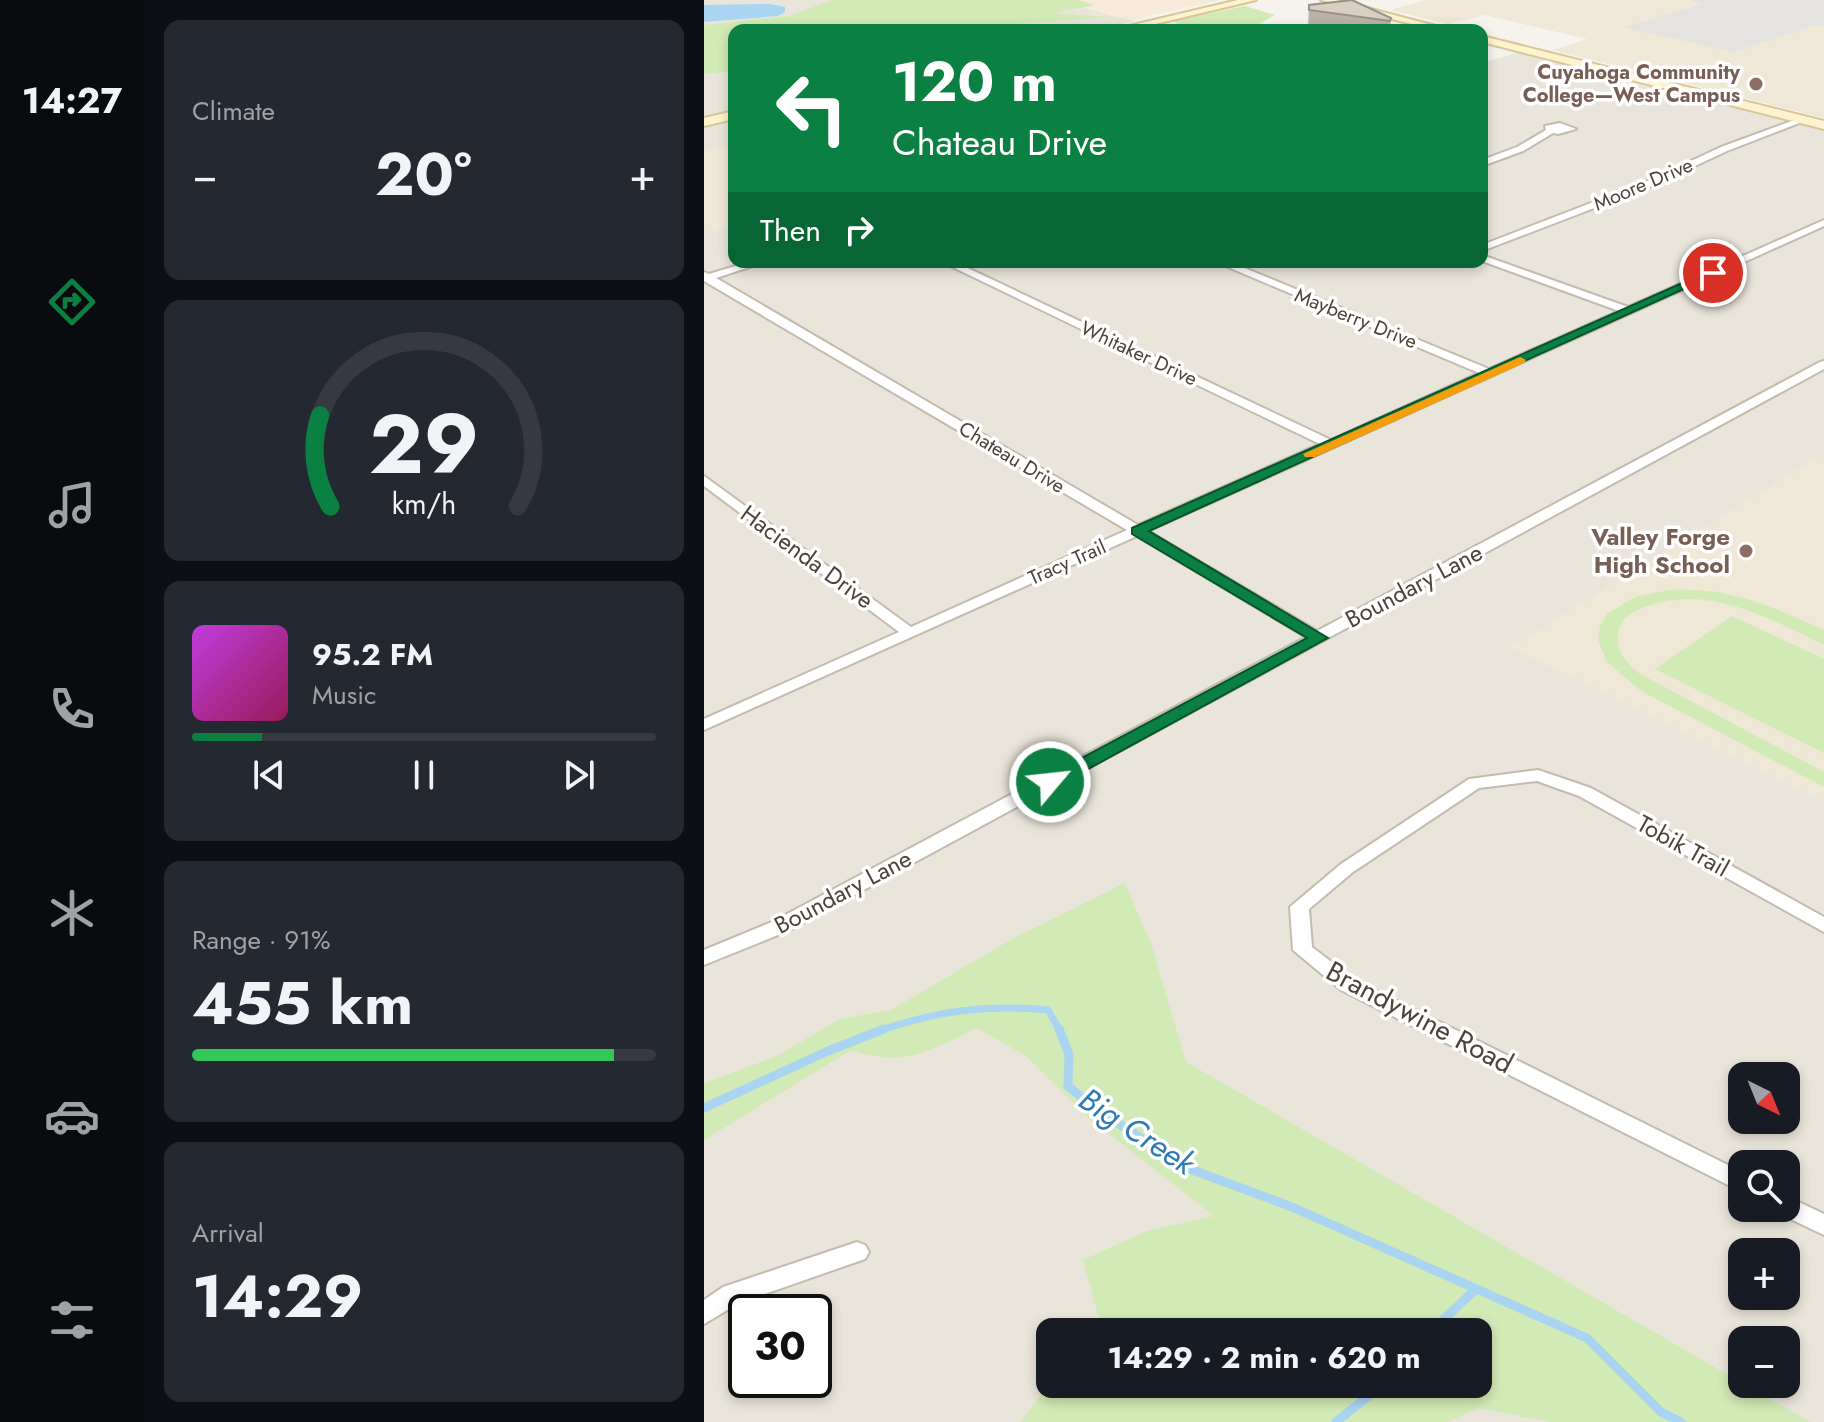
<!DOCTYPE html>
<meta charset="utf-8">
<style>
:root{--surface:#171b24;--page:#242831;--text:#f1f3f6;--muted:#9ea1a6;--line:#363941;--accent:#0b8043}
body{margin:0;font-family:Jost,sans-serif;background:var(--page);color:var(--text);height:100vh;display:flex;flex-direction:column;font-size:30px;white-space:nowrap}
*{box-sizing:border-box;margin:0}
p{font-size:26px;color:var(--muted)}
.icon{flex:none;width:44px;height:44px;fill:none;stroke:currentColor;stroke-width:2;stroke-linecap:round;stroke-linejoin:round}
.map{position:relative;flex:1;overflow:hidden}
.sheet{display:flex;flex-direction:column;gap:20px;padding:20px;background:#0d0f14;width:560px}
.sheet>*{flex:none}
.hud{position:absolute;left:24px;top:24px;width:760px;height:244px;border-radius:16px;box-shadow:0 4px 12px #0003;background:#0b8043;color:#fff;overflow:hidden}
.needle{width:52px;rotate:137deg}
.controls{position:absolute;left:1024px;top:1062px;display:grid;gap:16px}
.controls a{display:grid;place-items:center;width:72px;height:72px;border-radius:16px;background:var(--surface);box-shadow:0 4px 12px #0003;font-size:40px}
.speed{position:absolute;left:24px;top:1294px;display:flex;gap:16px;font-size:40px;font-weight:700;text-align:center}
.speed>*{display:grid;place-content:center;width:104px;height:104px;border-radius:50%;background:var(--surface);box-shadow:0 4px 12px #0003;line-height:1}
.speed .limit{border:4px solid #111;border-radius:12px;background:#fff;color:#111}
.pin{position:absolute;display:grid;place-items:center;width:68px;height:68px;color:#fff;margin:-34px;border:4px solid #fff;border-radius:50%;box-shadow:0 2px 8px #0007}
.me{position:absolute;width:88px;margin:-44px;rotate:62deg;stroke-linejoin:round;filter:drop-shadow(0 0 6px #0008)}
.turn{display:flex;align-items:center;gap:28px;height:168px;padding:0 32px;font-size:36px}
.turn .icon{width:104px;height:104px;stroke-width:2.5}
.turn b{display:block;font-size:56px;line-height:68px}
.then{display:flex;align-items:center;height:76px;padding:0 32px;background:#0003;gap:16px;font-size:30px}
.big{font-size:60px;font-weight:700;line-height:1.1}
.sheet .tile{flex:1;display:flex;flex-direction:column;justify-content:center;gap:12px;min-width:0;padding:0 28px;border-radius:16px;background:var(--page)}
.sheet .dial{align-items:center;gap:0}
.dial svg{height:208px;overflow:visible;fill:none;stroke:var(--line);stroke-width:7;stroke-linecap:round;text-anchor:middle}
.dial text{fill:var(--text);stroke:none}
.song{display:flex;align-items:center;gap:24px}
.cover{width:96px;height:96px;border-radius:12px;background:linear-gradient(135deg,hsl(290 70% 55%),hsl(330 70% 35%))}
.played{height:8px;border-radius:4px;background:linear-gradient(90deg,var(--accent) 15%,var(--line) 15%)}
.keys{display:flex;justify-content:space-around;direction:ltr}
.heat{display:flex;justify-content:space-between;align-items:center;font-size:44px;direction:ltr}
.charge{height:12px;border-radius:6px;background:linear-gradient(90deg,#34c759 91%,var(--line) 0)}
.trip{position:absolute;left:332px;top:1318px;width:456px;height:80px;border-radius:16px;background:var(--surface);box-shadow:0 4px 12px #0003;font-weight:700;line-height:80px;text-align:center}
main{display:flex;flex:1;min-height:0}
.tabs{display:flex;flex-direction:column;width:144px;justify-content:space-around;align-items:center;background:#090b0e;color:var(--muted)}
.tabs .icon{width:56px;height:56px}
.tabs .selected{color:var(--accent)}
.tabs b{font-size:36px;color:var(--text)}
.map>svg:first-child{display:block}
</style>
<main>
<nav class="tabs">
<b>14:27</b>
<svg class="icon selected" aria-label="directions" viewBox="0 0 24 24"><path d="M12 3l9 9-9 9-9-9zM9 14v-3h6M13 9l2 2-2 2"/></svg>
<svg class="icon" aria-label="music" viewBox="0 0 24 24"><path d="M9 18V5l10-2v13"/><circle cx="6" cy="18" r="3"/><circle cx="16" cy="16" r="3"/></svg>
<svg class="icon" aria-label="phone" viewBox="0 0 24 24"><path d="M5 4h4l2 5-3 2q2 4 5 5l2-3 5 2v4C11 20 4 13 5 4z"/></svg>
<svg class="icon" aria-label="climate" viewBox="0 0 24 24"><path d="M12 3v18M4 7l16 10M4 17L20 7"/></svg>
<svg class="icon" aria-label="car" viewBox="0 0 24 24"><path d="M5 17H2v-5l4-1 3-4h7l3 4 3 1v5h-3M9 17h6M6 11h13"/><circle cx="7" cy="17" r="2"/><circle cx="17" cy="17" r="2"/></svg>
<svg class="icon" aria-label="filters" viewBox="0 0 24 24"><path d="M4 7h16M4 17h16"/><circle cx="9" cy="7" r="2"/><circle cx="15" cy="17" r="2"/></svg>
</nav>
<section class="sheet">
<div class="tile"><p>Climate</p>
<div class="heat"><a>−</a><b class="big">20°</b><a>+</a></div>
</div>
<div class="tile dial"><svg viewBox="0 0 100 80">
<path d="M14 69A42 42 0 1 1 86 69"/>
<path d="M14 69A42 42 0 0 1 10 34" stroke="#0b8043"/>
<text x="50" y="56" font-size="32" font-weight="700">29</text>
<text x="50" y="72" font-size="11">km/h</text>
</svg></div>
<div class="tile">
<div class="song"><i class="cover"></i><div><b>95.2 FM</b><p>Music</p></div></div>
<div class="played"></div>
<div class="keys"><svg class="icon" aria-label="previous" viewBox="0 0 24 24"><path d="M18 5L8 12l10 7zM5 5v14"/></svg><svg class="icon" aria-label="pause" viewBox="0 0 24 24"><path d="M8 5v14M16 5v14"/></svg><svg class="icon" aria-label="next" viewBox="0 0 24 24"><path d="M6 5l10 7-10 7zM19 5v14"/></svg></div>
</div>
<div class="tile"><p>Range · 91%</p><b class="big">455 km</b><div class="charge"></div></div>
<div class="tile"><p>Arrival</p><b class="big">14:29</b></div>
</section>
<div class="map">
<svg width="1120" height="1422" viewBox="0 0 1120 1422">
<rect width="100%" height="100%" fill="#f6f3ec"/>
<g fill="#eae5da" fill-rule="evenodd">
<polygon points="0,0 373,0 381,8 430,21 390,30 30,30 30,110 0,117"/>
<path d="M816 52 1120 128V454L808 647 1120 801V1422H0V232L30 225V262H778V63ZM1038 1076H1082V1120H1038ZM1038 1164H1082V1208H1038ZM1038 1252H1082V1296H1038ZM42 1312H110V1380H42ZM346 1332H774V1384H346ZM1038 1340H1082V1384H1038Z"/>
<polygon points="26,120 30,121 30,144 0,151 0,126"/>
</g>
<polygon fill="#f7ead8" points="373,0 515,0 427,20 379,7 388,5"/>
<g fill="#efe8d6">
<polygon points="722,0 1120,0 1120,118 849,50 883,39 781,15 744,24 686,10"/>
<polygon points="30,144 30,225 0,232 0,151"/>
<polygon points="1120,454 1120,801 807,647"/>
</g>
<g fill="#d2eab5">
<polygon points="129,0 373,0 391,5 348,13 406,17 267,27 266,30 157,27 156,30 30,30 30,72 0,73 0,25 85,16"/>
<polygon points="541,6 571,15 544,30 465,30 473,23 469,21"/>
<path d="M965 590C1022 586 1070 607 1120 630V645C1066 619 1006 584 944 606 931 610 917 617 914 633 911 651 923 664 936 674L1120 772V787L937 691 902 661 894 639 896 626 903 614 931 597Z"/>
<polygon points="1028,616 1120,659 1120,753 951,669"/>
<path d="M421 883 448 946 482 1062 1106 1422H846L776 1408 742 1422H316L346 1384H774V1332H393L397 1327 379 1260 443 1231 510 1216 385 1118 322 1056 273 1028C224 1051 202 1068 147 1050L0 1140V1083L71 1057 136 1019 187 1010 308 939Z"/>
</g>
<polygon fill="#e5e3e0" points="984,0 1120,0 1120,26 1113,25 1029,52 920,27 1000,4"/>
<polygon fill="#a9d4f2" points="66,4 81,7 81,12 74,16 0,22 0,5"/>
<g fill="none" stroke-linecap="round" stroke-linejoin="round">
<path stroke="#a9d4f2" stroke-width="7" d="M174 1031C234 1011 281 1004 344 1010L356 1031"/>
<g stroke="#a9d4f2" stroke-width="9">
<polyline points="355,1029 365,1054 364,1086 389,1107 483,1168 588,1207 883,1338 957,1412 977,1422"/>
<polyline points="0,1108 124,1051 180,1029"/>
<polyline points="726,1332 772,1289"/>
<polyline points="632,1422 679,1384"/>
</g>
<g stroke="#c2bbae" stroke-width="4">
<g id="minor">
<polygon points="1096,118 1103,120 1023,151 950,185 778,251 778,245 944,181 1017,147"/>
<polygon points="856,123 872,129 854,134 849,133 819,151 778,166 778,160 813,147 842,130 841,126"/>
<polygon points="1120,220 1120,226 444,531 613,631 1116,362 1120,361 1120,369 84,931 0,965 0,950 70,921 602,637 433,536 0,730 0,719 195,632 0,486 0,476 207,627 423,530 0,281 0,272 5,274 45,262 61,262 12,278 434,525 616,444 238,262 251,262 627,440 775,373 512,262 526,262 785,369 915,311 778,261 778,255 924,307"/>
<polygon points="834,770 887,788 1120,917 1120,932 875,796 833,781 775,788 649,872 605,909 608,947 651,980 1038,1172 1038,1192 637,990 589,950 586,907 637,864 765,779"/>
<polygon points="1082,1196 1120,1214 1120,1235 1074,1213 1072,1208 1082,1208"/>
<polygon points="153,1242 161,1245 165,1252 161,1259 35,1303 0,1324 0,1300 19,1287"/>
</g>
</g>
<g stroke="#d6c79b" stroke-width="4">
<g id="secondary">
<polygon points="534,0 552,0 426,30 408,30"/>
<polygon points="617,0 633,0 747,30 730,30"/>
<polygon points="778,36 1120,121 1120,129 778,42"/>
<polygon points="30,111 30,119 0,126 0,118"/>
</g>
</g>
<use href="#minor" fill="#fff" fill-rule="evenodd"/>
<use href="#secondary" fill="#fff3cd" fill-rule="evenodd"/>
</g>
<polygon fill="#bab2a6" points="605,5 687,18 686,30 604,29"/>
<g fill="#d8cfc1" stroke="#979187" stroke-width="2">
<polygon points="648,0 687,18 686,21 605,10 605,5"/>
<polygon points="678,26 670,30 630,30"/>
</g>
<polygon fill="#0b8043" stroke="#07532c" stroke-width="2" points="1005,271 1015,273 445,531 624,638 353,786 340,786 337,782 340,778 603,638 428,534 428,528"/>
<polygon fill="#f59e0b" points="816,357 822,360 820,363 611,457 601,457 599,454"/>
<g fill="#8d6e63" stroke="#fff" stroke-width="3">
<circle cx="1052" cy="84" r="8"/>
<circle cx="1042" cy="551" r="8"/>
</g>
<g text-anchor="middle" stroke-width="7" stroke-linejoin="round" paint-order="stroke">
<g font-size="20" font-weight="bold" fill="#785e54" stroke="#fff" text-anchor="end">
<text x="1036" y="79">Cuyahoga Community<tspan x="1036" dy="23">College—West Campus</tspan></text>
</g>
<g font-size="20" fill="#4b4439" stroke="#fff">
<text transform="translate(939 184) rotate(-23)" y="7">Moore Drive</text>
<text transform="translate(652 318) rotate(22)" y="7">Mayberry Drive</text>
<text transform="translate(435 353) rotate(25)" y="7">Whitaker Drive</text>
<text transform="translate(308 457) rotate(31)" y="7">Chateau Drive</text>
<text transform="translate(363 562) rotate(-24)" y="7">Tracy Trail</text>
</g>
<g font-size="24" font-weight="bold" fill="#785e54" stroke="#fff" text-anchor="end">
<text x="1026" y="545">Valley Forge<tspan x="1026" dy="28">High School</tspan></text>
</g>
<g font-size="24" fill="#4b4439" stroke="#fff">
<text transform="translate(103 557) rotate(36)" y="8">Hacienda Drive</text>
<text transform="translate(710 586) rotate(-28)" y="8">Boundary Lane</text>
<text transform="translate(979 846) rotate(29)" y="8">Tobik Trail</text>
<text transform="translate(139 892) rotate(-28)" y="8">Boundary Lane</text>
</g>
<g font-size="28" fill="#4b4439" stroke="#fff">
<text transform="translate(716 1017) rotate(28)" y="10">Brandywine Road</text>
</g>
<g font-size="32" font-style="italic" fill="#2e7ab2" stroke="#fff">
<text transform="translate(433 1131) rotate(33)" y="11">Big Creek</text>
</g>
</g>
</svg>
<div class="controls">
<a><svg class="needle" viewBox="-14 -14 28 28"><path d="M0-13l5 13h-10z" fill="#e53935"/><path d="M0 13l5-13h-10z" fill="#9ea1a6"/></svg></a>
<a><svg class="icon" aria-label="search" viewBox="0 0 24 24"><circle cx="10" cy="10" r="6"/><path d="M15 15l6 6"/></svg></a>
<a>+</a>
<a>−</a>
</div>
<div class="speed"><div class="limit">30</div></div>
<div class="pin" style="left:1009px;top:273px;background:#d93025"><svg class="icon" aria-label="arrive" viewBox="0 0 24 24"><path d="M6 21V4h12l-3 4 3 4H6"/></svg></div>
<svg class="me" style="left:346px;top:782px" viewBox="-20 -20 40 40"><circle r="17" fill="#0b8043" stroke="#fff" stroke-width="3"/><path d="M0-11L8 9 0 5-8 9z" fill="#fff"/></svg>
<div class="trip">14:29 · 2 min · 620 m</div>
<div class="hud">
<div class="turn"><svg class="icon" aria-label="left" viewBox="0 0 24 24"><path d="M17 20v-9H6M10 6l-5 5 5 5"/></svg><div><b>120 m</b>Chateau Drive</div></div>
<div class="then">Then<svg class="icon" aria-label="right" viewBox="0 0 24 24"><path d="M7 20v-9h11M14 6l5 5-5 5"/></svg></div>
</div>
</div>
</main>
